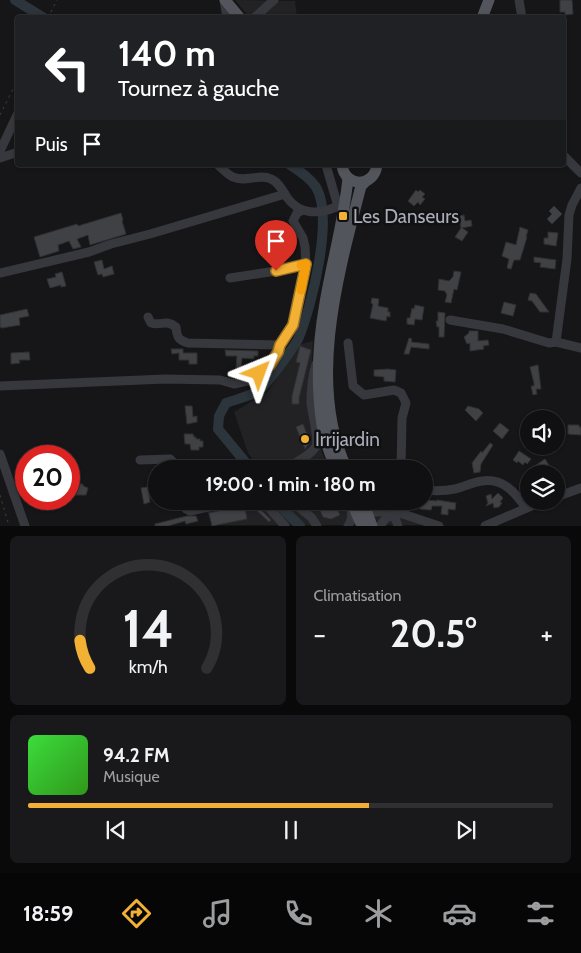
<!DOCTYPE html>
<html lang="fr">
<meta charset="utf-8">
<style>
:root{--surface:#101012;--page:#19191b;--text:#f1f3f6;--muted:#9c9d9f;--line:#303032;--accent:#f2b134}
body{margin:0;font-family:Cabin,sans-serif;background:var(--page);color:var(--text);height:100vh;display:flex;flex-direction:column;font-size:19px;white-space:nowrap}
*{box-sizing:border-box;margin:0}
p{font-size:16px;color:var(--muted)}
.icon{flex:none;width:28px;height:28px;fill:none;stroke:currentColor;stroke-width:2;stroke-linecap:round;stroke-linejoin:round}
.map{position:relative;height:526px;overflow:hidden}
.panel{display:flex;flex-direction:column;gap:10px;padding:10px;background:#09090a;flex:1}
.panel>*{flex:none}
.banner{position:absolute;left:15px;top:15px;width:551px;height:152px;border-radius:5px;box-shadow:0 1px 4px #0004,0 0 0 1px var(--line);background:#202124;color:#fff;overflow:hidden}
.controls{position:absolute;left:520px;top:410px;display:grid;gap:10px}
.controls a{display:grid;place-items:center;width:45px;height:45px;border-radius:50%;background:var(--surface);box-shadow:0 1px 4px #0004,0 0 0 1px var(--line);font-size:25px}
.speed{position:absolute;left:15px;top:445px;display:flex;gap:10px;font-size:25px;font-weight:700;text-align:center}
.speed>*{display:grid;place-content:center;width:65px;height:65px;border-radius:50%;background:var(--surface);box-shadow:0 1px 4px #0004,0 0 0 1px var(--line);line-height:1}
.speed .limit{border:8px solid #d22;background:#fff;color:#111}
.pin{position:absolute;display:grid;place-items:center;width:42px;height:42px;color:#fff;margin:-51px -21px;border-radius:50% 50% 50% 0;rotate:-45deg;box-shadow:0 0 5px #0007}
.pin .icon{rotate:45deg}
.me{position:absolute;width:55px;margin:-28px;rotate:44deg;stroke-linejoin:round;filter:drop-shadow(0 0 4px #0008)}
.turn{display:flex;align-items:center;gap:18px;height:105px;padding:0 20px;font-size:22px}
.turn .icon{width:65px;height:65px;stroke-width:2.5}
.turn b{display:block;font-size:35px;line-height:42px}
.then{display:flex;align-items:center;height:48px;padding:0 20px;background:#0003;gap:10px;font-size:19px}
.big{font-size:38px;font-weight:700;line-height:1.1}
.panel .tile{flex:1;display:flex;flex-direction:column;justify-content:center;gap:8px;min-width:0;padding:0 18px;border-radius:8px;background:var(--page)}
.panel .dial{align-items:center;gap:0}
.dial svg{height:130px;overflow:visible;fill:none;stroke:var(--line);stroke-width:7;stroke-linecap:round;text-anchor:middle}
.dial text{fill:var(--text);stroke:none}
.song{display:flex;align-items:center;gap:15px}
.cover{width:60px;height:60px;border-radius:8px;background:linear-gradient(135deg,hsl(120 70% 55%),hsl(110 70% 35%))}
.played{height:5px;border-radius:2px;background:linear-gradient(90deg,var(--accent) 65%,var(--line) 65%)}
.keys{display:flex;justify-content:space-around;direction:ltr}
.heat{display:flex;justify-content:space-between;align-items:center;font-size:28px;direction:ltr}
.panel .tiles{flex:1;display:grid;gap:10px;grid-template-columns:1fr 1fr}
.tile:last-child{grid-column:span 2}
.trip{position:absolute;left:148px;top:460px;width:285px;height:50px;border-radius:25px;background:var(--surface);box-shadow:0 1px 4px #0004,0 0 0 1px var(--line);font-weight:700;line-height:50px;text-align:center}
.tabs{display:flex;height:80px;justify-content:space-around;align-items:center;background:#060607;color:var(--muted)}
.tabs .icon{width:35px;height:35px}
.tabs .on{color:var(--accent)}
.tabs b{font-size:22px;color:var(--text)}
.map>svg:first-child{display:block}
</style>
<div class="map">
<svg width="581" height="526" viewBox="0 0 581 526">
<rect width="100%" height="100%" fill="#161618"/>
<g fill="#222225">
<polygon points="235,0 295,1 297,17 249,17"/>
<polygon points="313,341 310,402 322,453 330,469 260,469 248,453 234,412 267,392 301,344"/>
<polygon points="229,501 370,501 427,525 212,525 205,506"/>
</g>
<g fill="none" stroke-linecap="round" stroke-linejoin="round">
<g stroke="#2c353c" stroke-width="10">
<polyline points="15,0 44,18"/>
<path d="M251 469 218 429 219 416 226 403C236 399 249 397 258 391 265 387 296 345 299 337 312 305 334 217 316 187 309 177 300 171 290 165"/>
<polyline points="275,501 300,526"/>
</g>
</g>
<g fill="#404145" stroke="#303034">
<polygon points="560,0 572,0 573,14 565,15 565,12 560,12"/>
<polygon points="416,190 418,192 420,190 425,194 422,197 425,199 420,205 418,202 414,206 408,201"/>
<polygon points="554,206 562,214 552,224 547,219 552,214 549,211"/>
<polygon points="121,213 123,220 122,221 126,234 90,245 88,235 77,239 81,247 73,249 69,241 58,245 59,251 40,257 34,237 77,224 78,226"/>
<polygon points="464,215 465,221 471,220 472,226 462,228 468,232 462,241 455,237 461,228 459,216"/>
<polygon points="520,227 528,230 526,237 527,237 520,260 514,260 511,269 507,268 509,259 502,256 506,242 516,245"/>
<polygon points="548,232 558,233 556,246 544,244 544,238 548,238"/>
<polygon points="534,257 556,260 555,269 540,267 541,263 534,262"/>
<polygon points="102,260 104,269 112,266 114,274 103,277 102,274 98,275 94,262"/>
<polygon points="454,271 461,272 457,290 454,289 451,303 445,302 447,295 445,291 438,290 439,279 449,281 453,277"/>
<polygon points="62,272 66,286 61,287 61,285 50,288 47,279 56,277 55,274"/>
<polygon points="530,293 536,294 549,312 540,312 532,301 528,300"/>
<polygon points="372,298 379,299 378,306 388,308 388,312 390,312 390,317 387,316 386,321 370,318 373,304 371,303"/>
<polygon points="504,302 516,305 513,316 501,313"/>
<polygon points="415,305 424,307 422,320 415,319 414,325 407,324 407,318 410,318 412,308 414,309"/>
<polygon points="27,309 29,316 19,318 20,325 2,328 0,327 0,315"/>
<polygon points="438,312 445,313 444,337 439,337 439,327 437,327 436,321 438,321"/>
<polygon points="469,331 478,331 478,341 488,340 489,345 483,346 484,349 470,351 470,343 467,344 464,337 469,333"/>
<polygon points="409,338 412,339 411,342 429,344 429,349 411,347 409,354 404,354"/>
<polygon points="300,346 311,350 299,398 299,404 292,404 292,396 300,363 296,362"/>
<polygon points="171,349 183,349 183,353 197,353 197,364 189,364 189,360 179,360 179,353 172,354"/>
<polygon points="225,350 258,351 258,356 254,356 254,359 242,358 241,369 236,368 237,356 226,356"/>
<polygon points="29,352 30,360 19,360 20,363 11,364 11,353"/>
<polygon points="538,365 541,389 536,389 537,394 533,395 531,386 534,386 534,383 530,367"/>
<polygon points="388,369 396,370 395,382 384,381 384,377 374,376 374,370"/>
<polygon points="185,406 192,406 193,417 197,416 197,422 187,424"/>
<polygon points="468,406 479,409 483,413 476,421 465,410"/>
<polygon points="500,423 509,430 502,439 493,431"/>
<polygon points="303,424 310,442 305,449 296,427"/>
<polygon points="568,425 579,425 579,427 581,427 581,435 568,434"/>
<polygon points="184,434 193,434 194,437 196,437 196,439 200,439 200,441 203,441 203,447 199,447 199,450 191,450 190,444 185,444"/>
<polygon points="490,443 493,445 481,464 480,472 474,473 472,463 481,451 482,453"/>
<polygon points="519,451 531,459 527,464 525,462 523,465 518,461 517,463 513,460"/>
<polygon points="545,459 550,467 541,474 536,474 532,468"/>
<polygon points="73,480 79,481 78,484 83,484 83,486 88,488 86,495 75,495 75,488 72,488"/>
<polygon points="154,486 155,494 149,495 150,502 144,504 141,488"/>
<polygon points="498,493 503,498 500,502 502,503 499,507 494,508 493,503 486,506 488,503 486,496 491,494 492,499"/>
<polygon points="424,500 437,501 437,500 456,503 455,510 448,509 448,515 441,514 442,506 432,506 431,510 420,509 420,506 414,506 415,501"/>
<polygon points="311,501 333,501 340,515 331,519 323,517 319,508 314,510"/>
<polygon points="253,502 271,520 269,522 253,507 245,508 247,519 212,526 209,513 237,507 242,504"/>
<polygon points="187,516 196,516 198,521 186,524 185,521 168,526 155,526 155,524"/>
</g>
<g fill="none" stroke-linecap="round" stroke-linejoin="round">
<g stroke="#3d3f44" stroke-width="1" stroke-dasharray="2.5 4" stroke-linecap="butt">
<polyline points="48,18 57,0"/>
<polyline points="0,115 18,79"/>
<polyline points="0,495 9,526"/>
</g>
<g stroke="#37383d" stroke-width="9">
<polyline points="224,0 227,18"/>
<polyline points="519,0 522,18"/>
<polyline points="254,18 274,0"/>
<polyline points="0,151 18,113"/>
<polyline points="564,156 581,173"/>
<polyline points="0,158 18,152"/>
<path d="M218 165C223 169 228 175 233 177 245 183 259 173 271 179 278 182 282 189 286 196 298 214 317 215 336 207L337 203 326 165"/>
<polyline points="581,188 572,205 569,215 567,259 556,342 581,348"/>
<polyline points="0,273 89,252 111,244 150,234 285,194"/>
<polyline points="230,278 276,271 306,265"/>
<path d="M148 317 151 323C162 326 166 319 176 327 177 337 178 340 188 343L280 345"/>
<polyline points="450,320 503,329 549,343 556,342"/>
<polyline points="348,343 353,386 364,395 394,390 401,393 406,403 402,418 401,469"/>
<polyline points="0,386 165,379 220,380 234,384 247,381 269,365 278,352 280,345 293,325 306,265 305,247 303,238 293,221 297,213 301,211"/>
<polyline points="0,454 25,526"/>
<polyline points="140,460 170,459 173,462 175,469"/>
<polyline points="296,466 304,463 312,466 313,469"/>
<path d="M284 469C294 463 311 456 316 446 319 439 312 413 311 403 311 390 312 377 316 364"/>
<path d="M424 490C434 491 445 491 455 489 464 487 473 482 482 481 503 478 515 492 526 508"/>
<polyline points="556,497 581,488"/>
<polyline points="183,501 186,509 190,511 236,501"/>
<polyline points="259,501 269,508 285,526"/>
<polyline points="291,501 311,517 317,526"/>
<polyline points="366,510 376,512 394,511 439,526"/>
<polyline points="394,515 398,526"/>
<path d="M348 526C353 519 352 514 350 506"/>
<polyline points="380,526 386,518 398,514"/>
<polyline points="485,526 543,501"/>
</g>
<g stroke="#53555c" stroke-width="11">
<polyline points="225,0 240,18"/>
<polyline points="482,18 489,0"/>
<path d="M342 165C345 188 374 188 377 165"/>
<path d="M336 469C330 454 324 440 322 425 316 385 318 342 325 303 332 261 344 220 348 178"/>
<path d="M347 469C306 385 339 271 361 186L365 182"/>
<polyline points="351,501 362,526"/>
<polyline points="363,501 372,526"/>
</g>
</g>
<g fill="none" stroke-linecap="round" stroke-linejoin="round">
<g stroke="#9d7322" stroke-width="12">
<polyline id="route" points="259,373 270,365 278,352 280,345 293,325 306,264 276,271"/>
</g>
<use href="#route" stroke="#f2b134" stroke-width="9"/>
<polyline stroke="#f59e0b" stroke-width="9" points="301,290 306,264 301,265"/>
</g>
<g fill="#f2b134" stroke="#111113" stroke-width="2">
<rect x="338" y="211" width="10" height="10" rx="2.5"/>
<circle cx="305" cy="439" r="5"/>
</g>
<g text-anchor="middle" stroke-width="5" stroke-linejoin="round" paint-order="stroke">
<g font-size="19" fill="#a8adb8" stroke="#111113" text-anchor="start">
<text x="353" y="223">Les Danseurs</text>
<text x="315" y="446">Irrijardin</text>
</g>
</g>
</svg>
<div class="controls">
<a><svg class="icon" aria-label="sound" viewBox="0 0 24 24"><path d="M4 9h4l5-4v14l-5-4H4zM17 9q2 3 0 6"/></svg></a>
<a><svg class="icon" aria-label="layers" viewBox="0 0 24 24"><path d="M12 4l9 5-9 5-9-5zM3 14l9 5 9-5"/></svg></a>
</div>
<div class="speed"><div class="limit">20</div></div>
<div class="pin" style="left:276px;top:271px;background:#d93025"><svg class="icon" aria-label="arrive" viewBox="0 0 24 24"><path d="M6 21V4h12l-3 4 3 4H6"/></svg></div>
<svg class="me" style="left:259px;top:373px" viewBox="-20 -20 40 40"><path d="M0-17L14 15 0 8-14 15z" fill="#f2b134" stroke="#fff" stroke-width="4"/></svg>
<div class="trip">19:00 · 1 min · 180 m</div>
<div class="banner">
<div class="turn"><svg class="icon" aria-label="left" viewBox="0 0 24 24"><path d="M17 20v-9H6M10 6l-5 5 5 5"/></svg><div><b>140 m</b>Tournez à gauche</div></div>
<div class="then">Puis<svg class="icon" aria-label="arrive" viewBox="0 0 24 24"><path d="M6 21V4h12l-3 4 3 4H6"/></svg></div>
</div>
</div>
<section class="panel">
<div class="tiles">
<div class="tile dial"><svg viewBox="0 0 100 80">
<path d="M14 69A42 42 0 1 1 86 69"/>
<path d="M14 69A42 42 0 0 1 8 52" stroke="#f2b134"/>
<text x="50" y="56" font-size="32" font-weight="700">14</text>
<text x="50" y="72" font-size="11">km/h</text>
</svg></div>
<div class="tile"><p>Climatisation</p>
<div class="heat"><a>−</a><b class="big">20.5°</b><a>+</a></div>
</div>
<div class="tile">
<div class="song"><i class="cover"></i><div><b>94.2 FM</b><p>Musique</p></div></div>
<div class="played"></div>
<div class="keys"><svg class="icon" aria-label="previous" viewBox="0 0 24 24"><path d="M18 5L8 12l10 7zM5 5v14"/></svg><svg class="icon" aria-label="pause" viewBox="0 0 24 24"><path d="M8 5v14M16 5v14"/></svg><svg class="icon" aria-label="next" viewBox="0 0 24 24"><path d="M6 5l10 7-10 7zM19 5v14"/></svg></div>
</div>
</div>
</section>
<nav class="tabs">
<b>18:59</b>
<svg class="icon on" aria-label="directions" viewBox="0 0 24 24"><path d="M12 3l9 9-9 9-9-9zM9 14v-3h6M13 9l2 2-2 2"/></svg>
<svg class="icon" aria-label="music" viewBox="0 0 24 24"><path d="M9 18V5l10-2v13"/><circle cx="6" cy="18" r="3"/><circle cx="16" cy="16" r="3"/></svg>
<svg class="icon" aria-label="phone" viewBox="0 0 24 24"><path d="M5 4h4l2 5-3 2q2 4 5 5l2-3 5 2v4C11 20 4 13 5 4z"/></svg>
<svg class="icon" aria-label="climate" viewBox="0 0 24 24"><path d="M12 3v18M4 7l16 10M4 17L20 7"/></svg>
<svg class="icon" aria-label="car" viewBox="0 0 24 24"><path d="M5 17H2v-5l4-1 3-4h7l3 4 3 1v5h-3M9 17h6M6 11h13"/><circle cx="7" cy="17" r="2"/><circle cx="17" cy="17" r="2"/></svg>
<svg class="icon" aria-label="filters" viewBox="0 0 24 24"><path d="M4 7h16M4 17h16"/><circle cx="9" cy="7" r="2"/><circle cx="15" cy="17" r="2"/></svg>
</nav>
